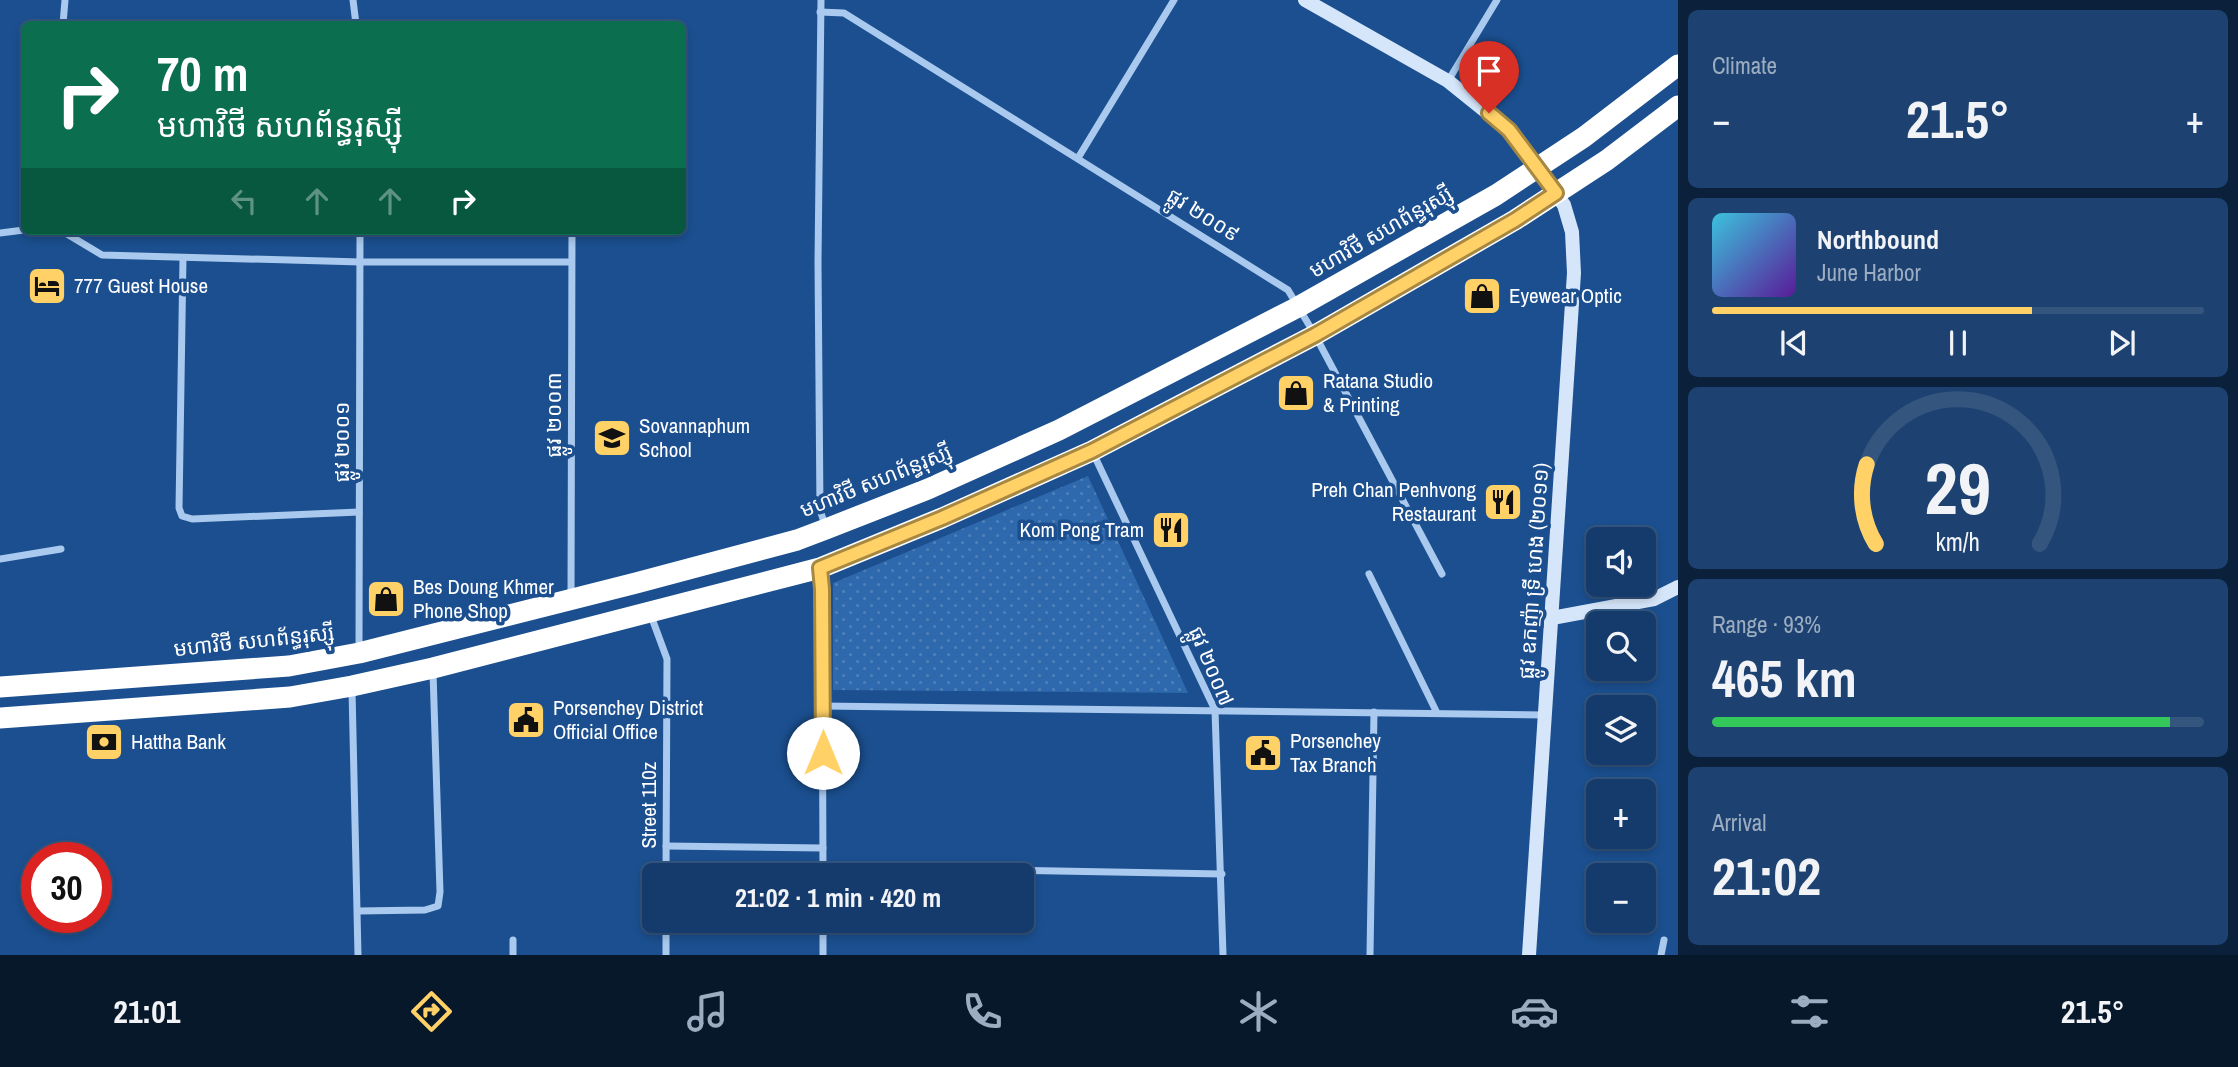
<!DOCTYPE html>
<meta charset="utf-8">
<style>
:root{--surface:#143b6b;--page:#1d4271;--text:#f1f3f6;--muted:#9dadc1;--line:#33557e;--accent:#ffd166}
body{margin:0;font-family:"Archivo Narrow","Noto Sans Khmer",sans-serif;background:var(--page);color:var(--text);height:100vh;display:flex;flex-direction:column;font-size:26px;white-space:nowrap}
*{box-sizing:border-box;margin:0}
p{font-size:23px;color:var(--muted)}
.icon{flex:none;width:38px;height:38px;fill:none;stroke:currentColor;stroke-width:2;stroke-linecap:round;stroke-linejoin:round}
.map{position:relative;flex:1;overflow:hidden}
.details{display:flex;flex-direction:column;gap:10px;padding:10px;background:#0b203b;width:560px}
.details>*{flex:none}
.guide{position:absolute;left:21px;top:21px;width:665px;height:214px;border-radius:10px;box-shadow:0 4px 10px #0003,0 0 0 2px var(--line);background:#0b6e4f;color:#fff;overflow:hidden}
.fabs{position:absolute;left:1586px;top:527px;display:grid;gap:14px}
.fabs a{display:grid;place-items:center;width:70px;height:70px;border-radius:10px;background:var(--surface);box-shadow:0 4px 10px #0003,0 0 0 2px var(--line);font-size:35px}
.speed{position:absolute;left:21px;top:842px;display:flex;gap:14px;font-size:35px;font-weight:700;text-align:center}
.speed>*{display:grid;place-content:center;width:91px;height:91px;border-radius:50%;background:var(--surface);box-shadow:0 4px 10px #0003,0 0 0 2px var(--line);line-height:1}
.speed .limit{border:10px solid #d22;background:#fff;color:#111}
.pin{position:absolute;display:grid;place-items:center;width:60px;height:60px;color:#fff;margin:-72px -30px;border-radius:50% 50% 50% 0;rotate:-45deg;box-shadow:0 0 7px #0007}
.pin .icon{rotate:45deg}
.me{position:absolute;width:77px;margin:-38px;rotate:0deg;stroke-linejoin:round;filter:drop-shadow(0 0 5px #0008)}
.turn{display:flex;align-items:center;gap:24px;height:147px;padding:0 21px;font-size:32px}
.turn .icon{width:91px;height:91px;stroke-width:2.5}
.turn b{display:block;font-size:49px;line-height:60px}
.lanes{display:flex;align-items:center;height:66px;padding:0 21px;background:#0003;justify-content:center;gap:35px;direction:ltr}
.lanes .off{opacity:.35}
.big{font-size:52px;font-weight:700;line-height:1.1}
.details .tile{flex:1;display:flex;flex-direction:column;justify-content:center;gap:10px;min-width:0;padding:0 24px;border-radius:10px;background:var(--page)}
.details .dial{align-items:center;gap:0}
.dial svg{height:182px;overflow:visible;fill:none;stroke:var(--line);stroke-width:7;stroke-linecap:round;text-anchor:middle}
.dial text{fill:var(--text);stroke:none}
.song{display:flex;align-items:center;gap:21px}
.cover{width:84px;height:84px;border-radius:10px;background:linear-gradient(135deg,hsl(190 70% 55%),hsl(270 70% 35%))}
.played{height:7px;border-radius:4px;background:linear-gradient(90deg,var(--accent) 65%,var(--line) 65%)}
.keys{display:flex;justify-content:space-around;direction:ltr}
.heat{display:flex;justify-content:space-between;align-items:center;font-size:38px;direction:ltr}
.charge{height:10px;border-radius:5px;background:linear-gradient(90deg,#34c759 93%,var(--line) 0)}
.trip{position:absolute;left:642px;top:863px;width:392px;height:70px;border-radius:10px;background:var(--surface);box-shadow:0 4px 10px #0003,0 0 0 2px var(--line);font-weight:700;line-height:70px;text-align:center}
.menu{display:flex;height:112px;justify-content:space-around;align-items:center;background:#08182b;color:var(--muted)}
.menu .icon{width:49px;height:49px}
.menu .on{color:var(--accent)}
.menu b{font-size:32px;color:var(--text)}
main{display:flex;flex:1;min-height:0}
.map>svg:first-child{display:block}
</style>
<main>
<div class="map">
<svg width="1678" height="955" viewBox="0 0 1678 955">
<defs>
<pattern id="park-dots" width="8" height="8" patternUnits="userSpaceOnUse" patternTransform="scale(1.75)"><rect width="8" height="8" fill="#2e69ad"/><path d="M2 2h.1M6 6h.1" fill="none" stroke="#4d80b9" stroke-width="1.8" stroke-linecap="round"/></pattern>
</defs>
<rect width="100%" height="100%" fill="#1b4f8f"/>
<polygon fill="url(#park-dots)" points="1088,476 1188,693 833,690 833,583"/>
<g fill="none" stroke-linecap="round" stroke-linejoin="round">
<g stroke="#a9c9ee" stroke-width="7">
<polyline points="353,0 356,24"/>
<polyline points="821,0 818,262 820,510 825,525"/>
<polyline points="820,12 844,13 1288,290 1315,335 1442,574"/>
<polyline points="63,24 65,0"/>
<polyline points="1448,81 1497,0"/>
<polyline points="1078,158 1174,0"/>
<polyline points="62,231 102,255 361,262 571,262"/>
<polyline points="0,233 24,230"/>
<polyline points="183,258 179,508 182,516 192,519 359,512"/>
<polyline points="1094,455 1215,710 1223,955"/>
<polyline points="0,559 61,549"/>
<polyline points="820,569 822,589 823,875"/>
<polyline points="1369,574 1437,713"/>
<polyline points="571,598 572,231"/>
<polyline points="650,613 667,659 666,875"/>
<polyline points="359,649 360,231"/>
<polyline points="352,690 358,955"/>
<polyline points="823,706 1545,715"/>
<polyline points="666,846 823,848"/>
<polyline points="940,869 1222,874"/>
<polyline points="358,911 425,910 438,906 440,892 433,672"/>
<polyline points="823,920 823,955"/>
<polyline points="513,955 513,940"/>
<polyline points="666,955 666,920"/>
<polyline points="1370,955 1374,712"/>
<polyline points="1661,955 1664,940"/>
</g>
<g stroke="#d6e6fa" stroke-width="14">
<polyline points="1305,0 1448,81 1509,130 1564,205 1572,232 1574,273 1529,955"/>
<polyline points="1552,618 1654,599 1678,587"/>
</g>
<g stroke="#fff" stroke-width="21">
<polyline points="0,687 289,666 359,653 636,583 797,540 826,529 928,489 1059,430 1298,307 1496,195 1584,137 1678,65"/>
<polyline points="0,718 290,697 352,686 433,668 820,568 942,518 1092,451 1315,335 1515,220 1607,160 1678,106"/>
</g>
</g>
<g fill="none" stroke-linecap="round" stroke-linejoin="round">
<g stroke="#a68842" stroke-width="18">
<polyline id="route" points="823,753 822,589 820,568 942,518 1092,451 1315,335 1515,220 1556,193 1509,130 1489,113"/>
</g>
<use href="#route" stroke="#ffd166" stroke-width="12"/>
</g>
<defs>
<g id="hotel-square" transform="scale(2.0125)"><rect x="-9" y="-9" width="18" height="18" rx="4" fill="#ffd166" stroke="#1b4f8f"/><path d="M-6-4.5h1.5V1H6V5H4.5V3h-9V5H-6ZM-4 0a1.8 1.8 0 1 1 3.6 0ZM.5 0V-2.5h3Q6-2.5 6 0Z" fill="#111"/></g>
<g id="shop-square" transform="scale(2.0125)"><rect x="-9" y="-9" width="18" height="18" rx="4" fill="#ffd166" stroke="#1b4f8f"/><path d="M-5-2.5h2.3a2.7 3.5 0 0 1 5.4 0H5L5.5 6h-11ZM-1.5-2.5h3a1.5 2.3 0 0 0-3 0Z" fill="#111"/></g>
<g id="school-square" transform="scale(2.0125)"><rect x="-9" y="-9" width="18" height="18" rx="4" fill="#ffd166" stroke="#1b4f8f"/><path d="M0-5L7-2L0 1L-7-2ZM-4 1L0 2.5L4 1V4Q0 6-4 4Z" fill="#111"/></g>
<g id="restaurant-square" transform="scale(2.0125)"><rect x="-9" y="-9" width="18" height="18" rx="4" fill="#ffd166" stroke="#1b4f8f"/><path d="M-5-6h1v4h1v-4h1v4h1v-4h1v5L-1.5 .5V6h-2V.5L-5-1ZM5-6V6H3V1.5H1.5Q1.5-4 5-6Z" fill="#111"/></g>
<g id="civic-square" transform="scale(2.0125)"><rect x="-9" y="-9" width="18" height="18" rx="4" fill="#ffd166" stroke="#1b4f8f"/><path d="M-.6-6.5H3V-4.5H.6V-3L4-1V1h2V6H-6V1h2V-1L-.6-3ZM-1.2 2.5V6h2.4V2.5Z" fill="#111"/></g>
<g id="bank-square" transform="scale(2.0125)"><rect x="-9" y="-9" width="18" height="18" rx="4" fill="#ffd166" stroke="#1b4f8f"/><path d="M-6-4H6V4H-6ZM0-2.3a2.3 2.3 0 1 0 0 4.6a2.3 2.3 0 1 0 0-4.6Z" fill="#111"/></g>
</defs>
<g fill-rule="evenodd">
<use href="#hotel-square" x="47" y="286"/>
<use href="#shop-square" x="1482" y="296"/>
<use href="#shop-square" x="1296" y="393"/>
<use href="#school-square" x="612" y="438"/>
<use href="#restaurant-square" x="1503" y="502"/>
<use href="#restaurant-square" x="1171" y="530"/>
<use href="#shop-square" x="386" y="599"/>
<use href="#civic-square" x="526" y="720"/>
<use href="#bank-square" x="104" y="742"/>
<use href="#civic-square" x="1263" y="753"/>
</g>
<g text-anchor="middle" stroke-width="7" stroke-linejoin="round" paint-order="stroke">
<g font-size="21" fill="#fff" stroke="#1b4f8f">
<text transform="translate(1203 215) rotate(32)" y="7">ផ្លូវ ២០០៩</text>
<text transform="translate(1381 232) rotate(-30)" y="7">មហាវិថី សហព័ន្ធរុស្ស៊ី</text>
<text transform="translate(554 415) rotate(-90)" y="7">ផ្លូវ ២០០៣</text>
<text transform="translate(342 442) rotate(-90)" y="7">ផ្លូវ ២០០១</text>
<text transform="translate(876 481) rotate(-22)" y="7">មហាវិថី សហព័ន្ធរុស្ស៊ី</text>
<text transform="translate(1534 571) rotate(-86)" y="7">ផ្លូវ ឧកញ៉ា ទ្រី ហេង (២០១១)</text>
<text transform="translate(254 641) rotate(-6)" y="7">មហាវិថី សហព័ន្ធរុស្ស៊ី</text>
<text transform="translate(1211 666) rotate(67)" y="7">ផ្លូវ ២០០៧</text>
<text transform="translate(649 805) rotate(-90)" y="7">Street 110z</text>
</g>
<g font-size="21" fill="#fff" stroke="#1b4f8f" text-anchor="start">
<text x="74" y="293">777 Guest House</text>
<text x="1509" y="303">Eyewear Optic</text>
<text x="1323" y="388">Ratana Studio<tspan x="1323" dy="24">&amp; Printing</tspan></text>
<text x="639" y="433">Sovannaphum<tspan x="639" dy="24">School</tspan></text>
<text x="1476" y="497" text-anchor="end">Preh Chan Penhvong<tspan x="1476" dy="24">Restaurant</tspan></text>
<text x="1144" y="537" text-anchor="end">Kom Pong Tram</text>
<text x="413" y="594">Bes Doung Khmer<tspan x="413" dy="24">Phone Shop</tspan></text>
<text x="553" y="715">Porsenchey District<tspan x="553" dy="24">Official Office</tspan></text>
<text x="1290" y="748">Porsenchey<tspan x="1290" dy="24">Tax Branch</tspan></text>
<text x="131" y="749">Hattha Bank</text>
</g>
</g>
</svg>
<div class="fabs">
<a><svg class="icon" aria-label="sound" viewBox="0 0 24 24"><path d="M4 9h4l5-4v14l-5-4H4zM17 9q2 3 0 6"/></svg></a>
<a><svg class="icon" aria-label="search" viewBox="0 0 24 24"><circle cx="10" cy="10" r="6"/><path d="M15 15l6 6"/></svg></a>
<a><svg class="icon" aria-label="layers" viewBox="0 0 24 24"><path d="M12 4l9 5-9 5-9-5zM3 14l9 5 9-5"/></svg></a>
<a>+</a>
<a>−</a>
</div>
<div class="speed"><div class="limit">30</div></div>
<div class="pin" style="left:1489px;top:113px;background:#d93025"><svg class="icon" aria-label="arrive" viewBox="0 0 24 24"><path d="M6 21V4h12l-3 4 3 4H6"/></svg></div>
<svg class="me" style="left:823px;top:753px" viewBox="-20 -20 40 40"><circle r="19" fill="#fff"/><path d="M0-13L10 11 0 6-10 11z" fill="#ffd166"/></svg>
<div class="trip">21:02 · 1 min · 420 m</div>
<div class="guide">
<div class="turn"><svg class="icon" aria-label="right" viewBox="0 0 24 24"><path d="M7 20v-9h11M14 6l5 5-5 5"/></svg><div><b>70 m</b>មហាវិថី សហព័ន្ធរុស្ស៊ី</div></div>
<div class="lanes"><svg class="icon off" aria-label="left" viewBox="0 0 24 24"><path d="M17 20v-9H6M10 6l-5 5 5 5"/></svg><svg class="icon off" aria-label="ahead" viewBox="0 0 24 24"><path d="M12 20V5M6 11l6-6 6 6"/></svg><svg class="icon off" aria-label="ahead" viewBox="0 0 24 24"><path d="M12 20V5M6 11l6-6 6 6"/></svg><svg class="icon" aria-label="right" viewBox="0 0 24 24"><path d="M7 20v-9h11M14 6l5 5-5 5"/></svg></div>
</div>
</div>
<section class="details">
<div class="tile"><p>Climate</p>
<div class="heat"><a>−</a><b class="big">21.5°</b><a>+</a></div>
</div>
<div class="tile">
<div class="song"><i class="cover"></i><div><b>Northbound</b><p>June Harbor</p></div></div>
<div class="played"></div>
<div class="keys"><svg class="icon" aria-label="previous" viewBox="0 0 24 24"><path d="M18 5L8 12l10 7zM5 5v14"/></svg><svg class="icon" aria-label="pause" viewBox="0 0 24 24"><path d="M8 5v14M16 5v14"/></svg><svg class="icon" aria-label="next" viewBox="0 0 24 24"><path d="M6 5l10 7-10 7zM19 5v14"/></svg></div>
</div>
<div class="tile dial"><svg viewBox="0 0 100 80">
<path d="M14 69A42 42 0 1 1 86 69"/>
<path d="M14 69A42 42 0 0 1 10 34" stroke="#ffd166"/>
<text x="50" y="56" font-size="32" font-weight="700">29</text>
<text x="50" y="72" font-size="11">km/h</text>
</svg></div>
<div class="tile"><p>Range · 93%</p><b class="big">465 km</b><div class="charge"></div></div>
<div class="tile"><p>Arrival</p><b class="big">21:02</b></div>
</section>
</main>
<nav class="menu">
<b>21:01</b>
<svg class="icon on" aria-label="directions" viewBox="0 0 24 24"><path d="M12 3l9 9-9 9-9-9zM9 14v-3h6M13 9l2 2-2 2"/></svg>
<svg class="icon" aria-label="music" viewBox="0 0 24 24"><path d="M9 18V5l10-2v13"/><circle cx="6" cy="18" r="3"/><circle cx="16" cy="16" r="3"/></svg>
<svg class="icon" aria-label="phone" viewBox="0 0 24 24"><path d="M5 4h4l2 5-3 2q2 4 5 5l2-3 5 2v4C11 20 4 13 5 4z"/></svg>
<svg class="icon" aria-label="climate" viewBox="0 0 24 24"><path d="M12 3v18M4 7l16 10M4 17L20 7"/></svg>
<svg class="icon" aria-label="car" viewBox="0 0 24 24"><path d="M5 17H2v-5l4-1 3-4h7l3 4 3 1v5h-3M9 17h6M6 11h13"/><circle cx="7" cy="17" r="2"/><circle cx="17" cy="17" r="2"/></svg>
<svg class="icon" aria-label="filters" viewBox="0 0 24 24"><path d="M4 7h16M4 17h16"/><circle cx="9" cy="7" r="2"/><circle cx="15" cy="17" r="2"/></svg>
<b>21.5°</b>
</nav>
